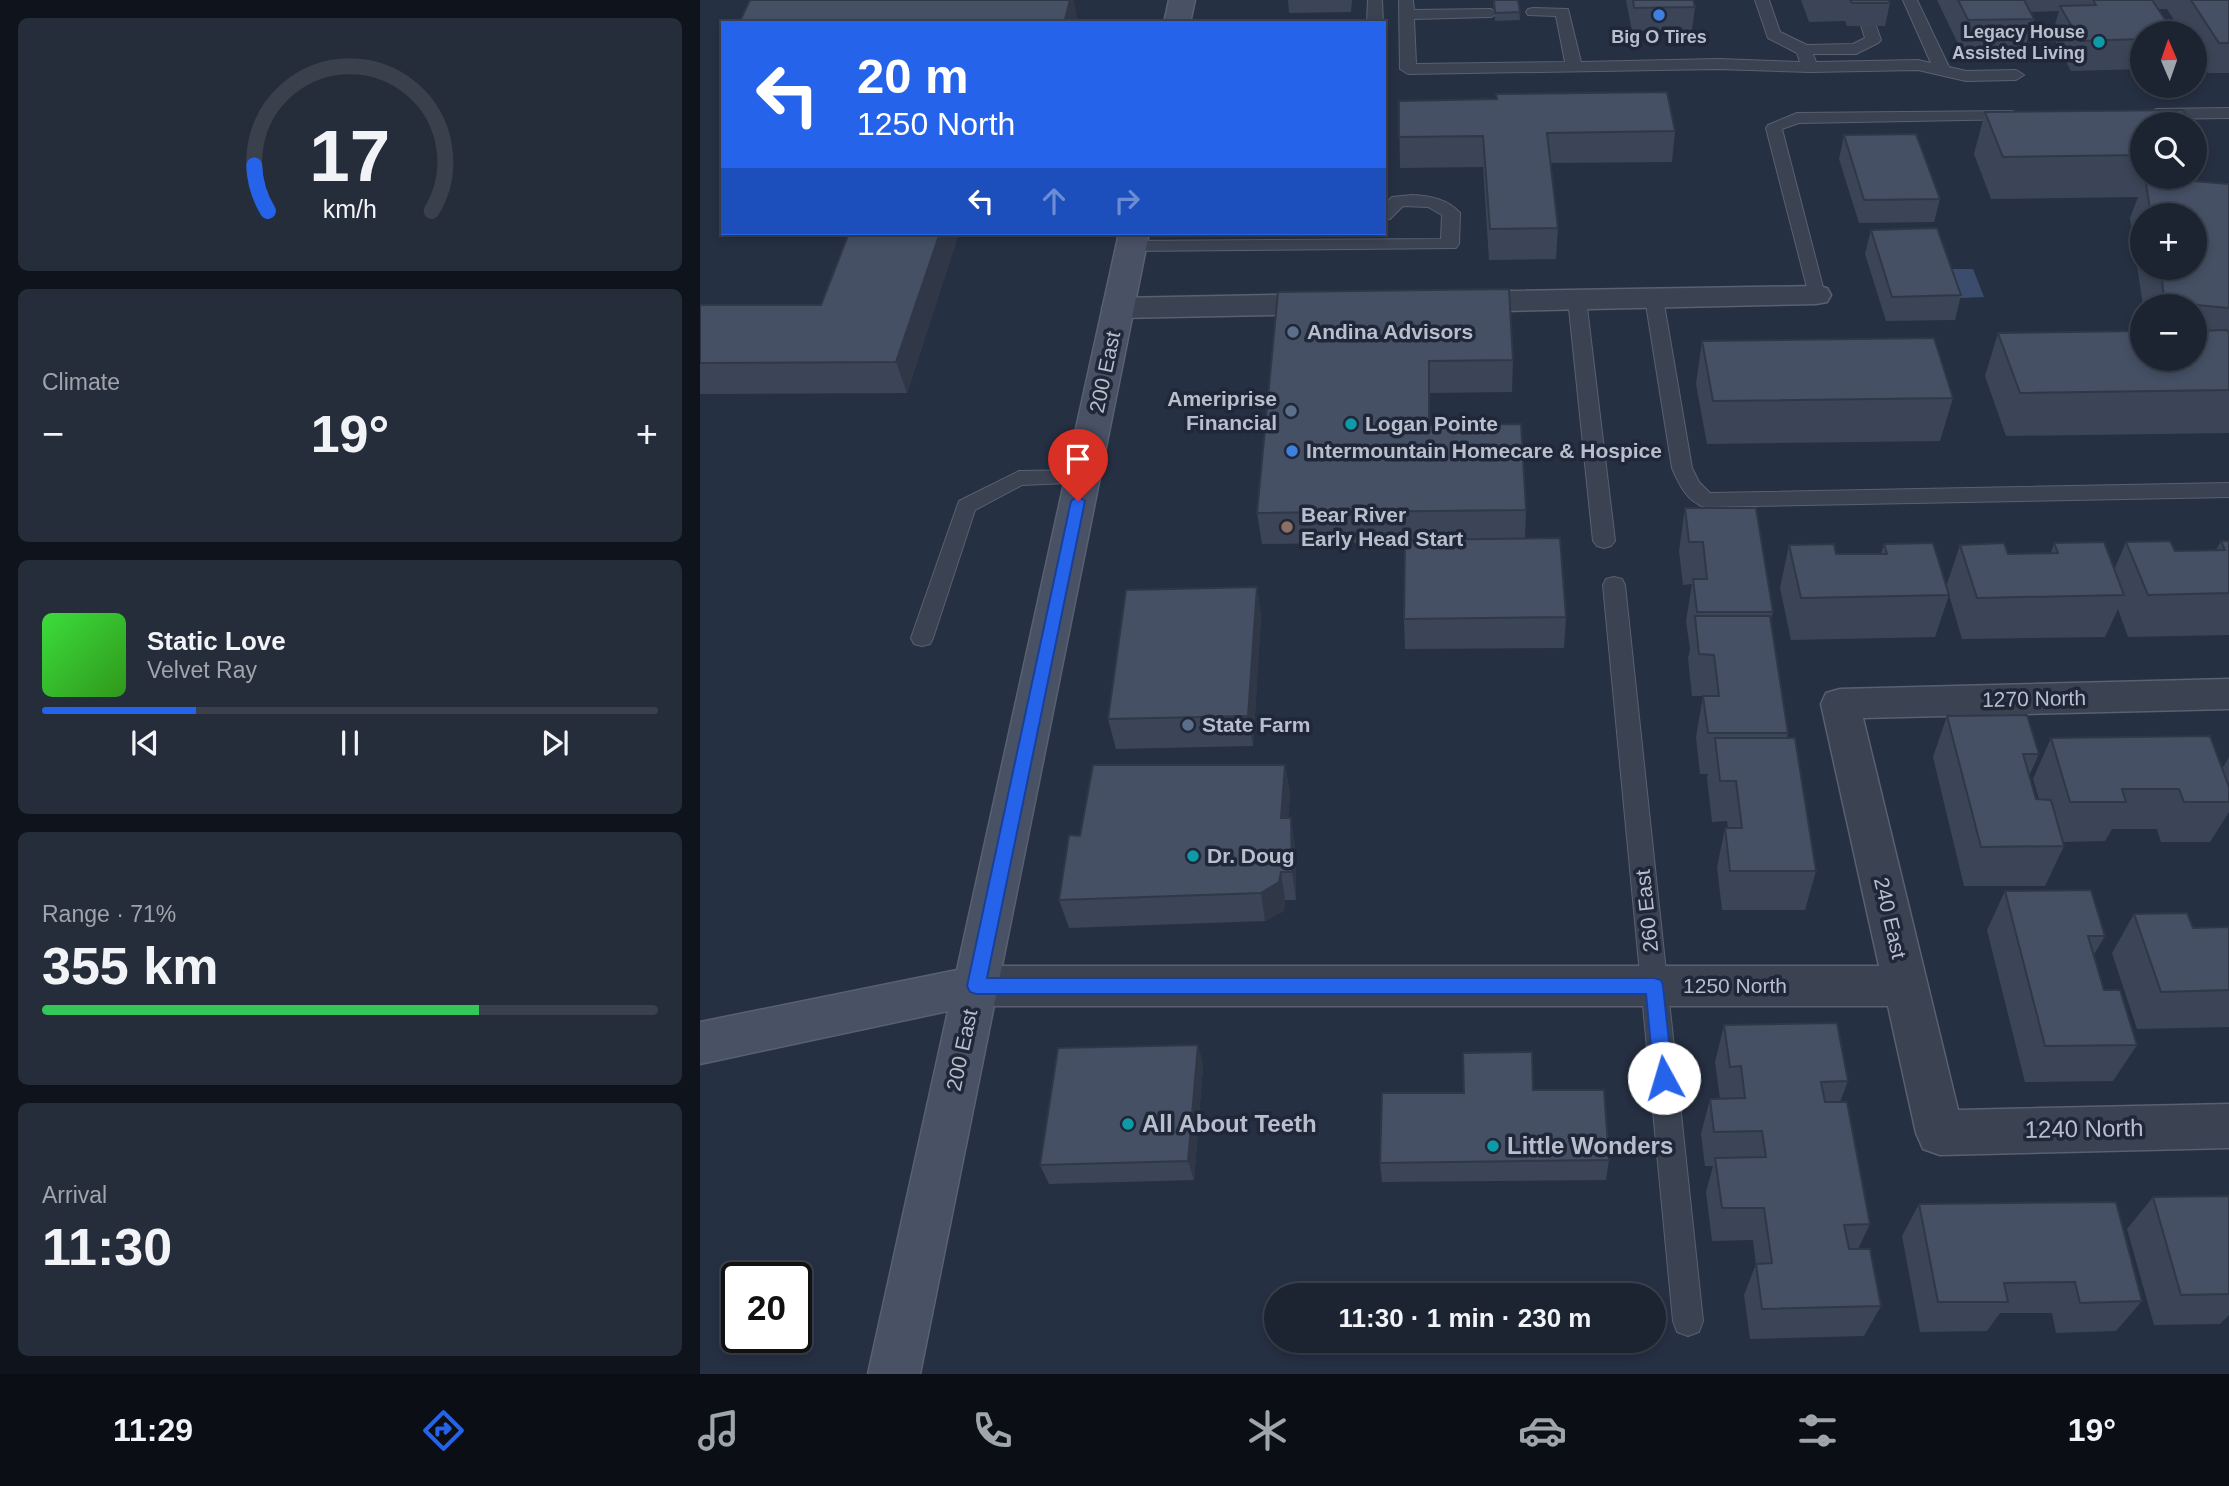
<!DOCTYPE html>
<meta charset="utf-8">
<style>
:root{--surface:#1c2432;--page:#252c3a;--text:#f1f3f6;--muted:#a0a4ac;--line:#3a414d;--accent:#2563eb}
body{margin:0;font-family:Helvetica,sans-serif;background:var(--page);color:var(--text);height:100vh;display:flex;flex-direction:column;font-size:26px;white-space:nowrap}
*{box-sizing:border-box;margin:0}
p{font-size:23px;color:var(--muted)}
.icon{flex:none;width:38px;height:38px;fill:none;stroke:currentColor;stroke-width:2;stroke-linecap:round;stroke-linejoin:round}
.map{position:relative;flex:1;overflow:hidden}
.sheet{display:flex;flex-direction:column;gap:18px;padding:18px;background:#0f141c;width:700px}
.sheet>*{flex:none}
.banner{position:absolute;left:21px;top:21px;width:665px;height:214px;border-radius:0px;box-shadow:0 4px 10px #0003,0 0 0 2px var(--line);background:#2563eb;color:#fff;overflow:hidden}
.needle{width:46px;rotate:358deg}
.fabs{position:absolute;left:1430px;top:21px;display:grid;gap:14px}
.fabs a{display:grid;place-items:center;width:77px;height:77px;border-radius:50%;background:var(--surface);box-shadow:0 4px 10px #0003,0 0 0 2px var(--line);font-size:35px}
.speed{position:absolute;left:21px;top:1262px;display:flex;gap:14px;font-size:35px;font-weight:700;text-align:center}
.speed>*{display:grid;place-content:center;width:91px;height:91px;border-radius:50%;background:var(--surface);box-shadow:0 4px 10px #0003,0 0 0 2px var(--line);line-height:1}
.speed .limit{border:4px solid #111;border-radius:10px;background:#fff;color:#111}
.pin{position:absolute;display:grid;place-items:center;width:60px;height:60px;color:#fff;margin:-72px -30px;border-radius:50% 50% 50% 0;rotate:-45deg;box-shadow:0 0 7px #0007}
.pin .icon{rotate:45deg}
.me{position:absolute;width:77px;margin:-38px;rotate:354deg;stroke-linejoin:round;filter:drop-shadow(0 0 5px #0008)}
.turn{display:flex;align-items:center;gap:24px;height:147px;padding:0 21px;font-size:32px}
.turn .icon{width:91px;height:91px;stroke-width:2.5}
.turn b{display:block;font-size:49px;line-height:60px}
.lanes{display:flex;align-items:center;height:66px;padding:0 21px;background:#0003;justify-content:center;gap:35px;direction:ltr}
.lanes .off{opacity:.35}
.big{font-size:52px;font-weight:800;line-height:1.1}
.sheet .widget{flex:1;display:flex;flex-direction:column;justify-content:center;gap:10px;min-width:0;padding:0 24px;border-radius:10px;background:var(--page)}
.sheet .dial{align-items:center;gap:0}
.dial svg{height:182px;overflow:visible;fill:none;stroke:var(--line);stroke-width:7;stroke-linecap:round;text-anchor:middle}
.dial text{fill:var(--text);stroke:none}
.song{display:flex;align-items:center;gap:21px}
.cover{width:84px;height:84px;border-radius:10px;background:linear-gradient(135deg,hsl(120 70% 55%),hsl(110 70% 35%))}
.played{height:7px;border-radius:4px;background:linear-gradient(90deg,var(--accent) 25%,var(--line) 25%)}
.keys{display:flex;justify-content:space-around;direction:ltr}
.heat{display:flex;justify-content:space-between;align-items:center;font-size:38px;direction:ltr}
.charge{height:10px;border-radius:5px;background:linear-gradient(90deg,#34c759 71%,var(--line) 0)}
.trip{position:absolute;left:564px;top:1283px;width:402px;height:70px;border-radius:35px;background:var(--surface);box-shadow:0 4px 10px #0003,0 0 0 2px var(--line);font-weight:800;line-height:70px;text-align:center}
.tab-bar{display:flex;height:112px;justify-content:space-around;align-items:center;background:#0b0e14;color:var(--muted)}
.tab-bar .icon{width:49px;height:49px}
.tab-bar .on{color:var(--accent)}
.tab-bar b{font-size:32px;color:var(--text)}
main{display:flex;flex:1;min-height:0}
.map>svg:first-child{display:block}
</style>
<main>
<section class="sheet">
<div class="widget dial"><svg viewBox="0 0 100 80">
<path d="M14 69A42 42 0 1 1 86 69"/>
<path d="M14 69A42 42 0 0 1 8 49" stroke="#2563eb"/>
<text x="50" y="56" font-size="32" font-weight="700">17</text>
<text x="50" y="72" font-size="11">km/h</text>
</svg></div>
<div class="widget"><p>Climate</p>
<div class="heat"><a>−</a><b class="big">19°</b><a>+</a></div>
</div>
<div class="widget">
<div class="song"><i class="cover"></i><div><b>Static Love</b><p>Velvet Ray</p></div></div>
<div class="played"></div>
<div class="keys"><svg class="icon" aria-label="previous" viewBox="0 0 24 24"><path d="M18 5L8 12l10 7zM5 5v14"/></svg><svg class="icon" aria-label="pause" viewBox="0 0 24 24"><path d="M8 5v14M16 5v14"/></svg><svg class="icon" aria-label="next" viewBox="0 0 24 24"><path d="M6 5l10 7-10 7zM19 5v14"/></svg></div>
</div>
<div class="widget"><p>Range · 71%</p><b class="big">355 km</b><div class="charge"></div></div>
<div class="widget"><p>Arrival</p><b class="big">11:30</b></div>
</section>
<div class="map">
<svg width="1529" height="1374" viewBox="0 0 1529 1374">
<rect width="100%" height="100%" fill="#263043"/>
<polygon fill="#3c4c6c" points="1249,269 1273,269 1284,297 1260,298"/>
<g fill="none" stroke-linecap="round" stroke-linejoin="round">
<g stroke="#596070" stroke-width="2">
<g id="lane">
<polygon points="668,0 682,0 683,23 667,23"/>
<polygon points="699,0 713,0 714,10 791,9 798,13 791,17 714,19 716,64 865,62 856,16 828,15 826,12 828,9 833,8 868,9 881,62 1018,59 1100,62 1097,53 1068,38 1055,0 1069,0 1080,32 1107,45 1153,44 1165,38 1153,0 1167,0 1181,40 1178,43 1156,54 1113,54 1116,62 1218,60 1231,63 1203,0 1217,0 1249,67 1266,71 1316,70 1324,75 1316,80 1266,81 1218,70 1110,72 1018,69 708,74 700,69"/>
<polygon points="1529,108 1529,118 1456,119 1448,114 1456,109"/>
<polygon points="1313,111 1321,116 1319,119 1099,123 1082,129 1125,295 1116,301 1110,299 1066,128 1068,125 1097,113"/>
<path d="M712 195C730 196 748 199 760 213L759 244 756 248 431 251 422 246 431 241 741 239 742 215 728 207 703 206 690 219 684 220V205L692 197Z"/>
<path d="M954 292 963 298 992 468 999 482 1010 493 1529 483V497L1005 507C987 502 979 484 972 468L945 298Z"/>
<polygon points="877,293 886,299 915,541 911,546 904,548 897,546 893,541 868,299"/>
<polygon points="383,470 390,472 393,477 390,482 322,485 275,510 233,638 230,644 222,646 214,644 211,638 259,501 319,471"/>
<polygon points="914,577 922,579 925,585 1003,1321 999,1332 988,1336 977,1332 973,1321 903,585 906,579"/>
</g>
</g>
<g stroke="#596070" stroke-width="3">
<g id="street">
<polygon points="1116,286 1127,288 1131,295 1127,302 1116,304 756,312 745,309 741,302 745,295 756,292"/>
<polygon points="629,294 640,297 645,304 640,311 629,314 418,318 407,315 402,308 407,301 418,298"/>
<polygon points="1529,679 1529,709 1163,718 1258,1110 1529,1104 1529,1148 1240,1155 1223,1149 1216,1133 1188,1006 276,1006 260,1000 254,986 260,972 276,966 1179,966 1121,704 1126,693 1140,689"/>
</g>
</g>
<g stroke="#596070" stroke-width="3">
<g id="secondary">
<polygon points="469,0 495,0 490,23 464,23"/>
<polygon points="419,233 449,233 220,1374 168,1374 248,1011 0,1064 0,1022 257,970"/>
</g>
</g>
<use href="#lane" fill="#3b4252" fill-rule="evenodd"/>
<use href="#street" fill="#3b4252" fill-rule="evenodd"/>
<use href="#secondary" fill="#495165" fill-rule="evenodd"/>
</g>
<g fill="#3b4557" fill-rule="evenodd">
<polygon points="588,0 652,0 651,12 589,13"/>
<polygon points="793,0 818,0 820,20 795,21"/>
<polygon points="926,0 993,0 995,7 992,30 932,31"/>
<polygon points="1101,0 1189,0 1190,3 1185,26 1147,26 1145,21 1109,22"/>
<polygon points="1237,0 1529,0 1529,73 1508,73 1494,52 1494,33 1482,33 1467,9 1458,9 1442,33 1442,69 1371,71 1352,35 1359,11 1330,12 1334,19 1325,48 1261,50"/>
<polygon points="699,101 975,131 972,162 851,163 858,228 856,259 789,260 783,167 700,168"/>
<path d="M1285 112 1442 124V177H1494V131L1508 155 1497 181 1529 184V433L1306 436 1285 376 1298 333 1494 359V306H1443L1430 218 1438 197 1291 199 1274 154ZM1442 215H1494V268H1442Z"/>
<polygon points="1144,135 1240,199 1234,222 1159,223 1139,159"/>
<polygon points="1171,230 1261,295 1255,320 1186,321 1165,254"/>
<polygon points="259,233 207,393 0,394 0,305 121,305"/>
<polygon points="578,292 813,360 812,392 730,393 730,425 826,510 825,538 866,617 864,648 705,649 704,619 705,542 562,544 557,513"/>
<polygon points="1002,341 1253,398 1240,441 1007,444 996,384"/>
<polygon points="985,508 1073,612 1070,622 1088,733 1087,738 1116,871 1105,910 1022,910 1017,867 1025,828 1028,828 1027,821 1012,822 1007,778 1008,774 1000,774 996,737 1003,696 992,696 988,658 990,649 986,621 992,584 983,585 979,551"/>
<polygon points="1521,541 1529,541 1529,635 1428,637 1418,609 1405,637 1262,639 1249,595 1235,637 1091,640 1080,588 1089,545 1136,554 1181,554 1184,544 1246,587 1260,545 1308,554 1351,553 1354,543 1414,570 1426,542 1475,551 1516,550"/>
<polygon points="557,587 561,617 553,746 416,749 408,719"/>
<polygon points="1247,716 1339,754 1329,776 1336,799 1339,799 1333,779 1351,738 1522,769 1529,757 1529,813 1529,812 1510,842 1461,842 1457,829 1412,829 1405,841 1363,842 1364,846 1345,886 1264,886 1233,757"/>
<polygon points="585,765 590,794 588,818 595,847 596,900 585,900 584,911 565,921 369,928 359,900 380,836"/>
<polygon points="1305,891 1405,936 1393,956 1404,990 1437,1045 1413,1081 1325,1082 1287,930"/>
<polygon points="1434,914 1493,928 1529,927 1529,1027 1437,1029 1412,953"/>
<polygon points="1024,1025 1148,1081 1140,1102 1170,1224 1158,1249 1181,1306 1164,1336 1050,1339 1044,1295 1056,1264 1053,1240 1012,1241 1006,1192 1013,1166 1005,1166 1001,1134 1010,1099 1020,1099 1015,1062"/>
<polygon points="498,1045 503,1066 494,1180 349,1184 340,1165"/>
<polygon points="833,1090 909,1160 906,1180 682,1182 680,1163 763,1093"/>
<polygon points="1529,1196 1529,1315 1520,1324 1454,1325 1427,1229 1453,1197"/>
<polygon points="1219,1204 1442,1301 1416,1331 1356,1333 1352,1313 1300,1313 1287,1331 1220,1332 1202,1236"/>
</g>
<g fill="#303847">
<polygon points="370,0 374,0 378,23 364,23"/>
<polygon points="240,233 259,233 207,393 196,362"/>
<polygon points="557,587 561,617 553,746 548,716"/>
<polygon points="585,765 590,794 585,847 581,818"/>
<polygon points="591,818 595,847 596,900 592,872"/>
<polygon points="581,872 585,900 584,911 565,921 561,893"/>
<polygon points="498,1045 503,1066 494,1180 488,1161"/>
</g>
<g fill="#455065" stroke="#303847" stroke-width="2">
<polygon points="50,0 370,0 364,23 39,23"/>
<polygon points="794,0 818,0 820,12 795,13"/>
<polygon points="933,0 993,0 995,7 934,8"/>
<polygon points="1150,0 1189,0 1190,3 1152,3"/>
<polygon points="1258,0 1324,0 1334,19 1268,20"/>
<polygon points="1393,0 1452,0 1474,33 1442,33 1442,39 1380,41 1360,6 1396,5"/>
<polygon points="1491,0 1529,0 1529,43 1519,43"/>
<polygon points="967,92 975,131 847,133 858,228 790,229 783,136 699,137 699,101 797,99 796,94"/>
<polygon points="1483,110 1491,124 1442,124 1442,155 1303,157 1285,112"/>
<polygon points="1494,131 1508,155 1494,155"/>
<polygon points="1216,134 1240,199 1164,200 1144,135"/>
<polygon points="1445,177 1529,184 1529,308 1465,302 1460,268 1494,268 1494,215 1451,215"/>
<polygon points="1237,228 1261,295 1192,297 1171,230"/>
<polygon points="149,233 240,233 196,362 0,363 0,305 121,305"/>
<polygon points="809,289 813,360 729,361 729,425 821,424 826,510 557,513 578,292"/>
<polygon points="1527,330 1529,333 1529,390 1320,393 1298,333 1442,331 1442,359 1494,359 1494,331"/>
<polygon points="1234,338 1253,398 1013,401 1002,341"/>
<polygon points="985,508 1056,508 1073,612 997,612 993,579 1007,579 1003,542 989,542"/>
<polygon points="860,538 866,617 704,619 705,540"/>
<polygon points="1470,541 1475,551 1525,550 1521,541 1529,541 1529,593 1448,595 1426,542"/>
<polygon points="1404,542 1424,595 1277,598 1260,545 1304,543 1308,554 1358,553 1354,543"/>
<polygon points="1233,543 1249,595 1101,598 1089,545 1134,544 1136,554 1187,554 1184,544"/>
<polygon points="557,587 548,716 408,719 426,590"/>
<polygon points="995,616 1070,616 1088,733 1008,733 1003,696 1019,696 1014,655 999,654"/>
<polygon points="1327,715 1339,754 1323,754 1336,799 1351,800 1364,846 1281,847 1247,716"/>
<polygon points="1510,736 1529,787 1529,802 1484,802 1479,789 1422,789 1426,802 1370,802 1351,738"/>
<polygon points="1015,738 1095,738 1116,871 1030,871 1025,828 1042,828 1036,781 1020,781"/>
<polygon points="393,765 585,765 581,818 591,818 592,872 581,872 579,882 561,893 359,900 369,835 380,836"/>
<polygon points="1391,890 1405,936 1388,936 1404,990 1420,990 1437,1045 1345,1046 1305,891"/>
<polygon points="1487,913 1493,928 1529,927 1529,990 1461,992 1434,914"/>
<polygon points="1137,1023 1148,1081 1121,1082 1125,1102 1147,1102 1170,1224 1144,1225 1149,1249 1170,1249 1181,1306 1062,1309 1056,1264 1072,1263 1064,1208 1022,1208 1015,1158 1066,1157 1062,1131 1014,1132 1010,1099 1045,1098 1041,1066 1030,1067 1024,1025"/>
<polygon points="498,1045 488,1161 340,1165 358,1048"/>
<polygon points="832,1052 833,1090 904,1090 909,1160 680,1163 682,1093 764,1093 763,1053"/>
<polygon points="1529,1196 1529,1294 1481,1295 1453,1197"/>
<polygon points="1416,1202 1442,1301 1380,1303 1375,1282 1304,1283 1308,1302 1238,1302 1219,1204"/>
</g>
<polygon fill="#2563eb" stroke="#184099" stroke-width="2" points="378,496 385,501 287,978 954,978 961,980 963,986 973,1078 971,1085 964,1087 957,1085 954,1078 946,994 276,994 270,992 267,986 371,501"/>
<g fill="#3f7fe0" stroke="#1f2738" stroke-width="2.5">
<circle cx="959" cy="15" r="7"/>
<circle cx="592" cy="451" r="7"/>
</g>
<g fill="#0f9aa8" stroke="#1f2738" stroke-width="2.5">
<circle cx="1399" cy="42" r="7"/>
<circle cx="651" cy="424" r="7"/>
<circle cx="493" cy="856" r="7"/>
<circle cx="428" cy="1124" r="7"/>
<circle cx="793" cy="1146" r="7"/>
</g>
<g fill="#5c6f8a" stroke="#1f2738" stroke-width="2.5">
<circle cx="593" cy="332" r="7"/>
<circle cx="591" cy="411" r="7"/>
<circle cx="488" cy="725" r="7"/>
</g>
<circle fill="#8d6e63" stroke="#1f2738" stroke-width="2.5" cx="587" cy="527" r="7"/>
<g text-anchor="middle" stroke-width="7" stroke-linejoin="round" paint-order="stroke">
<g font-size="18" font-weight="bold" fill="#b8becc" stroke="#1f2738" text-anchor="end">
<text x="1385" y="38">Legacy House<tspan x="1385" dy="21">Assisted Living</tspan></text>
<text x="959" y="43" text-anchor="middle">Big O Tires</text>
</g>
<g font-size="21" font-weight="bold" fill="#b8becc" stroke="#1f2738" text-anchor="start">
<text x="607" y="339">Andina Advisors</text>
<text x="577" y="406" text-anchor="end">Ameriprise<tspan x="577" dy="24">Financial</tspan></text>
<text x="665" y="431">Logan Pointe</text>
<text x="606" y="458">Intermountain Homecare &amp; Hospice</text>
<text x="601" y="522">Bear River<tspan x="601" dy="24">Early Head Start</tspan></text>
<text x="502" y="732">State Farm</text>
<text x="507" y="863">Dr. Doug</text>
</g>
<g font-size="21" fill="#b8becc" stroke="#1f2738">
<text transform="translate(405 372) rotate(-78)" y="7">200 East</text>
<text transform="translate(1334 699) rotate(-1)" y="7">1270 North</text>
<text transform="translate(947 911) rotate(-96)" y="7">260 East</text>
<text transform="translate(1190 918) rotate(77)" y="7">240 East</text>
<text x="1035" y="993">1250 North</text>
<text transform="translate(262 1050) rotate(-78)" y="7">200 East</text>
</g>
<g font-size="24" font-weight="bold" fill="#b8becc" stroke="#1f2738" text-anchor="start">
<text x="442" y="1132">All About Teeth</text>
<text x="807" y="1154">Little Wonders</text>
</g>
<g font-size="24" fill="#b8becc" stroke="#1f2738">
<text transform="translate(1384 1129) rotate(-1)" y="8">1240 North</text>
</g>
</g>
</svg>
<div class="fabs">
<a><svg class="needle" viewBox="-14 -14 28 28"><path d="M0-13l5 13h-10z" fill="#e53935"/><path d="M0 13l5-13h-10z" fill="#a0a4ac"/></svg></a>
<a><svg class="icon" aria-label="search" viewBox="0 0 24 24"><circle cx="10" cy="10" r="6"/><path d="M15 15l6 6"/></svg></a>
<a>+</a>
<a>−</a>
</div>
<div class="speed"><div class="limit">20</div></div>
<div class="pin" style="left:378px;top:501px;background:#d93025"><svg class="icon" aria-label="arrive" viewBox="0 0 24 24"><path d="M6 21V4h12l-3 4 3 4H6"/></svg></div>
<svg class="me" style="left:964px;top:1078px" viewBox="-20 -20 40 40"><circle r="19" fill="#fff"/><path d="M0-13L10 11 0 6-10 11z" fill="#2563eb"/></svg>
<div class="trip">11:30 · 1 min · 230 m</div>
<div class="banner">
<div class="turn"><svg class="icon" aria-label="left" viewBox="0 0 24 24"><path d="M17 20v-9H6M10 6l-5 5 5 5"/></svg><div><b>20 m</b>1250 North</div></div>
<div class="lanes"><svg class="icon" aria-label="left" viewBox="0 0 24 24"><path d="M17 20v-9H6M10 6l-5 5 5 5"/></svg><svg class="icon off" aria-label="ahead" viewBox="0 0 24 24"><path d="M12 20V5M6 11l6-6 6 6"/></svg><svg class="icon off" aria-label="right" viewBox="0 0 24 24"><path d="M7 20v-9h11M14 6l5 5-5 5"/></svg></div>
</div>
</div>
</main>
<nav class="tab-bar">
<b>11:29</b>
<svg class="icon on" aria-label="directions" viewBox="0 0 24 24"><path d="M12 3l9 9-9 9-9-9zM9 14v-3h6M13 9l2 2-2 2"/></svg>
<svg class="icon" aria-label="music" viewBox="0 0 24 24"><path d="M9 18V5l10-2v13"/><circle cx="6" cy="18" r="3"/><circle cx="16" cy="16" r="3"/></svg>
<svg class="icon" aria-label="phone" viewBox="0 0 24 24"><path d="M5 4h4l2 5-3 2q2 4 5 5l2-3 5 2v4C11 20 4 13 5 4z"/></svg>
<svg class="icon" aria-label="climate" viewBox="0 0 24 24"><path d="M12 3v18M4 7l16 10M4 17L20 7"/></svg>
<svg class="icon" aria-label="car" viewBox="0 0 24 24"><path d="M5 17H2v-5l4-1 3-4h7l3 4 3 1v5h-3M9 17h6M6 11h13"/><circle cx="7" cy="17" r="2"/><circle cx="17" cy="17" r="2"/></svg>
<svg class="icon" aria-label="filters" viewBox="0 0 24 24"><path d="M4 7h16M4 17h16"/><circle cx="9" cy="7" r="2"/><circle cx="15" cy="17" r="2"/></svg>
<b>19°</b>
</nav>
